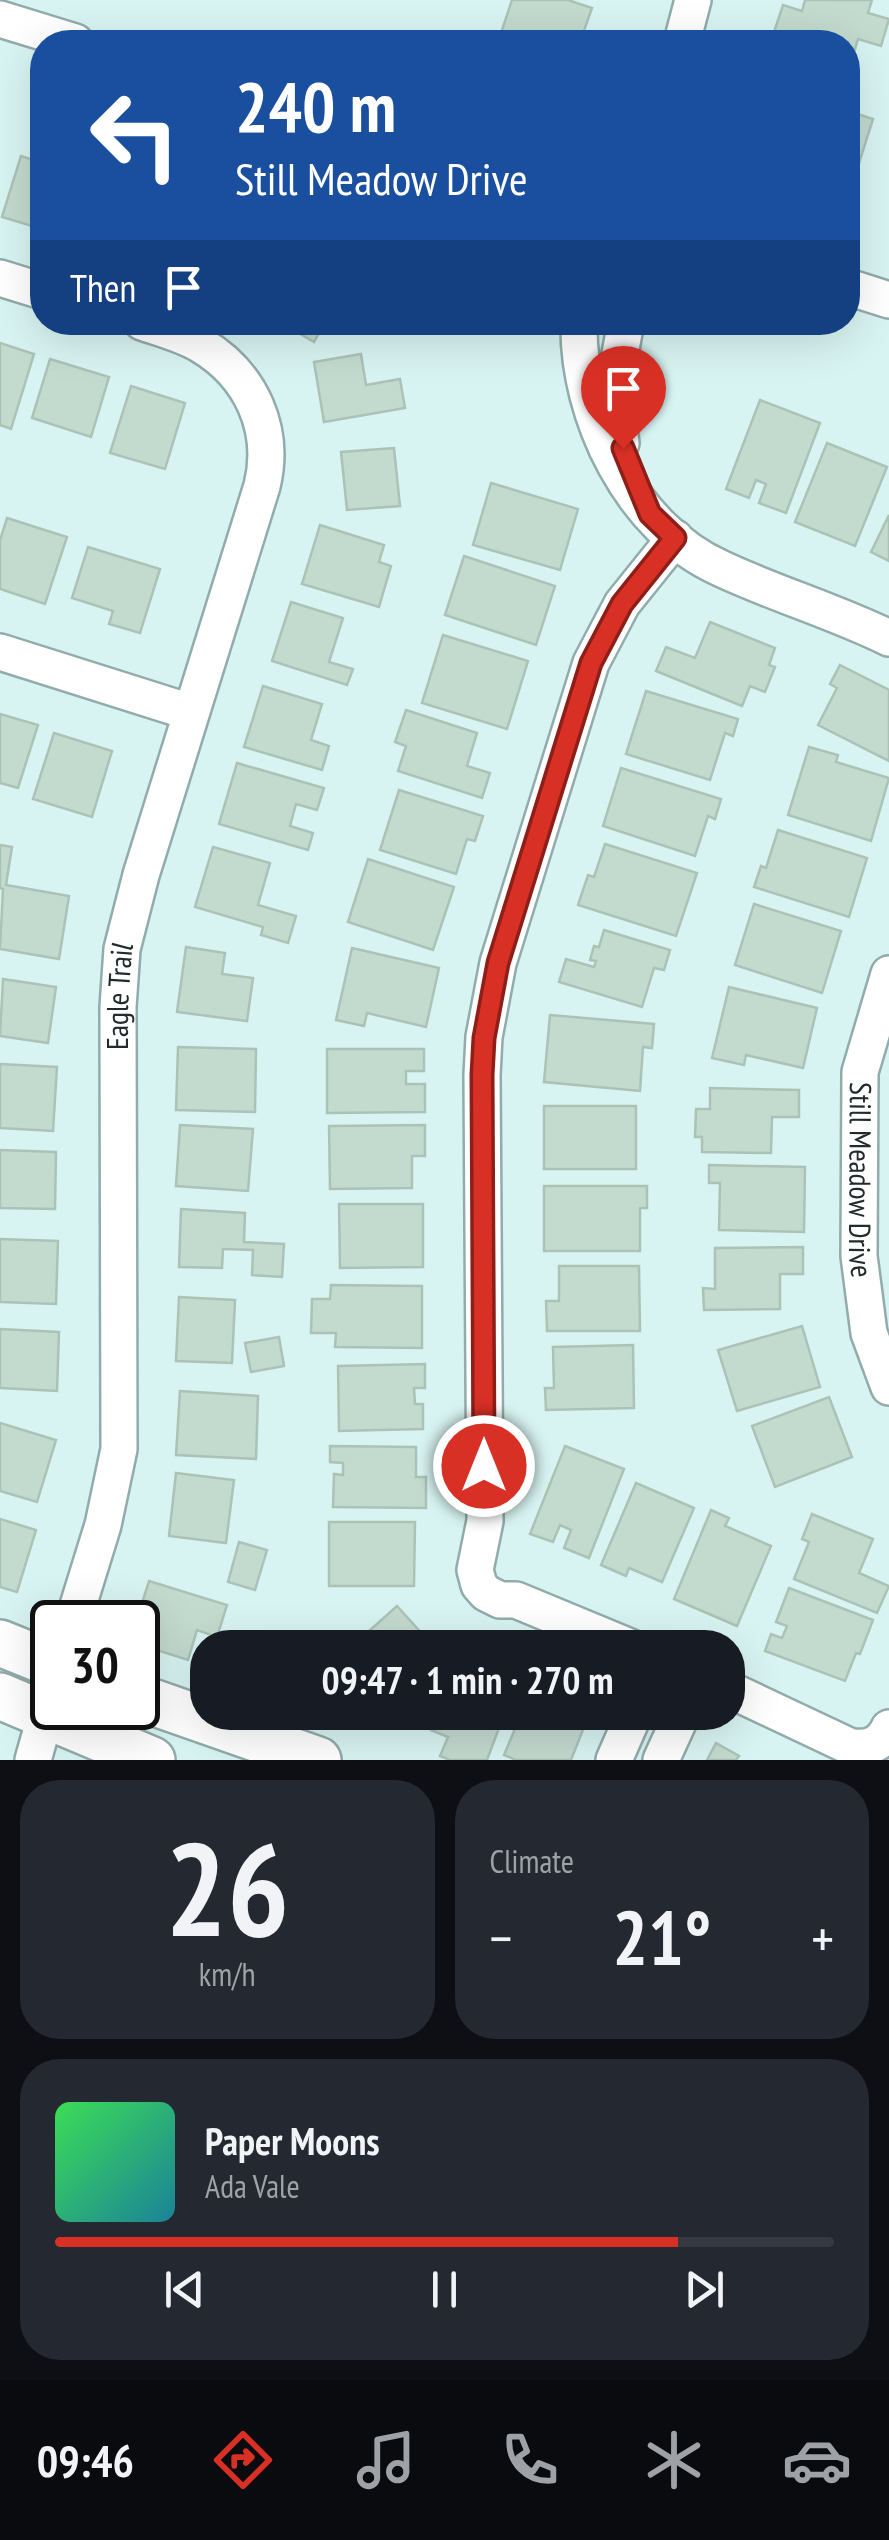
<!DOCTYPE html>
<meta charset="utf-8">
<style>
:root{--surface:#171b24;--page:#242831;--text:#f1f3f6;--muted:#9ea1a6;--line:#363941;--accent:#d93025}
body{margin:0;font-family:"PT Sans Narrow",sans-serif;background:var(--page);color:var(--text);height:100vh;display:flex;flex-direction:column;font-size:38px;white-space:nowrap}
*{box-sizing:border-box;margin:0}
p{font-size:32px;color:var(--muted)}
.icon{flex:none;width:55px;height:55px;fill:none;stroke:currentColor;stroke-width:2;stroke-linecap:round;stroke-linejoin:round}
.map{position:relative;height:1760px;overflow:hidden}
.details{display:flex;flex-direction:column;gap:20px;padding:20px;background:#0d0f14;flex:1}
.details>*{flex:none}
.top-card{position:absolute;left:30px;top:30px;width:830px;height:305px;border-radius:40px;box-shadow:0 10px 40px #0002;background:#1a4fa0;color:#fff;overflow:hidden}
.speed{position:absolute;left:30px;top:1600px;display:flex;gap:20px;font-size:50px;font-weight:700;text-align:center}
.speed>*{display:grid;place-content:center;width:130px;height:130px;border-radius:50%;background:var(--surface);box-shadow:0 10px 40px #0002;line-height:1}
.speed .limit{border:5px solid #111;border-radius:15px;background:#fff;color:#111}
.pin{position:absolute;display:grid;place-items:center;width:85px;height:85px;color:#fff;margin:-102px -42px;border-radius:50% 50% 50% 0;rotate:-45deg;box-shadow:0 0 10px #0007}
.pin .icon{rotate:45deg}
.me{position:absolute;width:110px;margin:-55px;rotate:0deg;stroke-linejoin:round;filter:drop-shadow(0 0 8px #0008)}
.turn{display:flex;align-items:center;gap:35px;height:210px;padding:0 40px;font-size:45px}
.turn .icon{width:130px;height:130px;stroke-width:2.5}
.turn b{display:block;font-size:70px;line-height:85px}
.then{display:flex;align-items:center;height:95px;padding:0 40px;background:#0003;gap:20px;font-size:38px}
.big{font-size:75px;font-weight:600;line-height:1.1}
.details .tile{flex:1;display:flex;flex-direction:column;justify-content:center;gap:15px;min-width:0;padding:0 35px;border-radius:40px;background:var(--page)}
.details .dial{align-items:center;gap:0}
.dial b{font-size:130px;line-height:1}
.song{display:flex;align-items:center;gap:30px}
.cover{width:120px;height:120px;border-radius:15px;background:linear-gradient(135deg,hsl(130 70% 55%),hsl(190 70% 35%))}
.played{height:10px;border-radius:5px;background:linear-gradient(90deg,var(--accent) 80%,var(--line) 80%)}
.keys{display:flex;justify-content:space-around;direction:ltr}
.heat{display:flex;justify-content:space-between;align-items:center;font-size:55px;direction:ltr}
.details .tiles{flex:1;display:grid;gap:20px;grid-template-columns:1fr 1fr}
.tile:last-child{grid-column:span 2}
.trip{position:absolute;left:190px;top:1630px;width:555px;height:100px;border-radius:40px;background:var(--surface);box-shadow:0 10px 40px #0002;font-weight:600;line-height:100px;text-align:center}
.tabs{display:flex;height:160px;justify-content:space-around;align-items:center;background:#090b0e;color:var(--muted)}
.tabs .icon{width:70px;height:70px}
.tabs .selected{color:var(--accent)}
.tabs b{font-size:45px;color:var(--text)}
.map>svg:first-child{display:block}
</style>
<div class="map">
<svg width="889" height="1760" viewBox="0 0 889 1760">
<rect width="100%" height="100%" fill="#d8f4f2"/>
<g fill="#c3dacf" stroke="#acc2b7" stroke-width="2.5">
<polygon points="512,0 568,0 592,8 580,42 561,36 559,42 498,42"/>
<polygon points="805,0 872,0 868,13 889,19 881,46 858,39 852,59 848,58 848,42 797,42 773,35 783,5 802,11"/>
<polygon points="848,111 873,119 853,182 848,180"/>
<polygon points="21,156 42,163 42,229 2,217"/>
<polygon points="280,322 325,322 314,342"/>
<polygon points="0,343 34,354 11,429 0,425"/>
<polygon points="361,354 366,385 400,379 405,408 324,422 314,362"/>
<polygon points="50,359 109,377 91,437 32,418"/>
<polygon points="131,386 185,403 165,469 110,453"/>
<polygon points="760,400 820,423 786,513 759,503 766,484 756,480 749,498 726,489"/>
<polygon points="827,443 887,467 855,546 795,522"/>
<polygon points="394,448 400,506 347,510 341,452"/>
<polygon points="491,483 578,509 560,570 473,545"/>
<polygon points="889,515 889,561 871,552"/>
<polygon points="7,518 67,537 45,604 0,589 0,540"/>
<polygon points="320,525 384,545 379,562 391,566 379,607 302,584"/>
<polygon points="88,547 160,569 140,633 109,624 113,611 72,598"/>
<polygon points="464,556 555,586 536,645 445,615"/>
<polygon points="291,602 343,618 329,662 353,669 347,685 272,661"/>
<polygon points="710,622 775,648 769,665 775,667 765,692 750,686 742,706 656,671 666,647 695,658"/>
<polygon points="443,635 528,661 507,729 422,703"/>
<polygon points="840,665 889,690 889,761 818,725 837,688 830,684"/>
<polygon points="263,686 322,704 311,740 329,746 322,770 244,747"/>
<polygon points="646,691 738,719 733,736 725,733 710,780 626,754"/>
<polygon points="406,710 477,733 467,766 490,773 482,798 398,771 406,746 395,742"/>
<polygon points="0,714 38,725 18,788 0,783"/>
<polygon points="54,733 112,751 92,817 33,799"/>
<polygon points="809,747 838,755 836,762 889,778 871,841 788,815"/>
<polygon points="237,763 324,788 317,810 296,804 290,826 313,833 308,850 219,824"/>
<polygon points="621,768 721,799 715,819 708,816 695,856 603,826"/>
<polygon points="399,790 483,816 475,841 467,839 456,874 380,850"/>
<polygon points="778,830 867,858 849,917 754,887 761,866 766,868"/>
<polygon points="605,844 697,873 676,936 578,905 588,875 594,877"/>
<polygon points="0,845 12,847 6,885 69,896 59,959 0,949 3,889 0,888"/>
<polygon points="213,847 270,863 258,905 296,916 288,943 261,935 263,927 195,907"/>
<polygon points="368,859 454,887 433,950 348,922"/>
<polygon points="754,904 841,931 822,993 735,965"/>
<polygon points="604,930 670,950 664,970 654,968 642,1007 559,982 566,959 594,967 596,961 590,960 594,946 599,947"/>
<polygon points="186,947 225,953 222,974 253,978 247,1021 177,1012"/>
<polygon points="352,948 439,968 426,1027 367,1013 364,1026 336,1020"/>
<polygon points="3,979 56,987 48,1043 0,1036"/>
<polygon points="729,987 817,1008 803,1068 746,1055 744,1065 712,1058"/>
<polygon points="550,1015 654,1024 652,1048 643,1047 640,1091 544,1082"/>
<polygon points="178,1047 256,1049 255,1112 176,1110"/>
<polygon points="327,1049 424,1049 424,1071 406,1071 406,1084 425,1084 425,1112 327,1113"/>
<polygon points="0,1064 57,1067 53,1131 0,1128"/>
<polygon points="710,1088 799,1090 799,1117 772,1117 771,1153 702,1152 702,1137 695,1137 696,1109 710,1109"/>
<rect x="544" y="1106" width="92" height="63"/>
<polygon points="180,1125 253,1129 248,1191 176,1186"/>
<polygon points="425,1125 425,1156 412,1156 412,1188 330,1189 329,1126"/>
<polygon points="0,1150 56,1152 55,1209 0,1208"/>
<polygon points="709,1165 805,1167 804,1232 719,1230 720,1183 709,1183"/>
<polygon points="544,1186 647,1186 647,1208 640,1208 640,1251 544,1251"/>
<polygon points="339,1204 423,1204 423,1267 340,1268"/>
<polygon points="181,1209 245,1213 244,1242 284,1244 282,1277 252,1275 253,1250 223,1249 222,1268 179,1267"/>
<polygon points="0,1239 58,1241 56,1304 0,1302"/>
<polygon points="803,1247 803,1274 780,1274 780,1309 704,1310 703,1288 715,1289 715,1248"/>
<polygon points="559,1266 639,1266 640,1331 547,1331 546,1301 559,1301"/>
<polygon points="331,1285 422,1286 422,1348 335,1347 336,1333 311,1333 312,1299 330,1299"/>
<polygon points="179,1297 235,1300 232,1363 176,1361"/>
<polygon points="802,1326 820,1387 737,1411 718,1350"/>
<polygon points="0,1329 59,1332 57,1391 0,1388"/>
<polygon points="279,1337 284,1366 251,1372 245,1343"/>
<polygon points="633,1345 634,1408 546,1410 545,1388 554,1388 553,1347"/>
<polygon points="425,1364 425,1388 414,1388 415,1404 423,1404 423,1429 339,1431 338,1366"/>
<polygon points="180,1391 258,1396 256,1459 176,1455"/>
<polygon points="829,1397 852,1457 775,1487 752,1426"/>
<polygon points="0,1423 56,1440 37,1502 0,1491"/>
<polygon points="330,1446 416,1447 416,1477 426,1477 426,1508 333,1507 334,1474 343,1475 343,1463 330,1462"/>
<polygon points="565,1446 624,1469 589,1558 564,1548 571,1530 560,1525 553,1542 530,1534"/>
<polygon points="176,1473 234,1480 226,1543 169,1536"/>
<polygon points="636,1483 694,1508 662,1582 629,1568 626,1576 601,1565"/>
<polygon points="711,1510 729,1518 725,1526 771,1546 737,1626 674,1599"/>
<polygon points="812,1514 873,1539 859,1573 889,1586 877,1613 794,1579 809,1542 802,1539"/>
<polygon points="0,1519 36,1530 17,1592 0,1587"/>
<polygon points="329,1522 415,1522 414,1586 329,1586"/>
<polygon points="239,1542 267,1550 255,1590 228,1582"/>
<polygon points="149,1581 227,1605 217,1637 197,1630 188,1660 138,1644 136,1622"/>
<polygon points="789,1588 873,1620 860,1654 856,1653 845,1681 765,1651 771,1634 782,1638 787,1626 776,1622"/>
<polygon points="397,1606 435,1648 350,1648"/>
<polygon points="438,1712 505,1712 487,1760 450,1760 440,1756 448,1737 431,1730"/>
<polygon points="522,1712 590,1712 571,1760 516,1760 504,1755"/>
<polygon points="716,1743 739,1756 736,1760 707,1760"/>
</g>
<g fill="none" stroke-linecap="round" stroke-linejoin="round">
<g stroke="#92acab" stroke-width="40">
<g id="minor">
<polyline points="0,19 75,42"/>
<polyline points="682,42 693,0"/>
<polyline points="0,278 42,291"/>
<polyline points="848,287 889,300"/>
<path d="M579 322C577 416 631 528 720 568 775 594 834 611 889 638"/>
<polyline points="621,443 613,391 626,322"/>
<polyline points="0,652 190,712"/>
<path id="s1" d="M889 974 860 1072 859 1256 869 1333 889 1387"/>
<path id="s2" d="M73 1622 103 1525 119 1449 118 1007 122 949 141 875 262 486C276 429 251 375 201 345 183 334 162 329 142 322"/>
<polyline points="632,1648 516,1600 500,1600 486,1593 479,1585 475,1570 485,1521 482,1075 484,1037 498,963 591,663 622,604 675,538"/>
<path d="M728 1689 849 1746C867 1750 881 1745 889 1728"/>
<polyline points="33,1760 52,1693"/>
<polyline points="614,1760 635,1712"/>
<polyline points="661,1760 683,1712"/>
</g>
</g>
<g stroke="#92acab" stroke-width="50">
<g id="major">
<polyline points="0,1643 52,1664"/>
<polyline points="0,1696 152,1760"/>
<polyline points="138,1697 318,1760"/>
</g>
</g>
<use href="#minor" stroke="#fff" stroke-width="35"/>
<use href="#major" stroke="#fff" stroke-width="45"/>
</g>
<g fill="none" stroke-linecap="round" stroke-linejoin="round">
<g stroke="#8d1f18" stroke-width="25">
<polyline id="route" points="484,1466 482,1075 484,1038 498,963 591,663 622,604 675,538 650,514 623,448"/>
</g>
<use href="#route" stroke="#d93025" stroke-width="18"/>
</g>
<g text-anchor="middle" stroke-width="9" stroke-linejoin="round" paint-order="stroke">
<g font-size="30" fill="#212b2b" stroke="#eefefe">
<text dy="10" stroke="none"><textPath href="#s2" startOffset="632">Eagle Trail</textPath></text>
<text dy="10" stroke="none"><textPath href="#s1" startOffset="210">Still Meadow Drive</textPath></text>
</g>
</g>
</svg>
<div class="speed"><div class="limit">30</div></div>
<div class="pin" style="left:623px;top:448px;background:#d93025"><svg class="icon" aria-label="arrive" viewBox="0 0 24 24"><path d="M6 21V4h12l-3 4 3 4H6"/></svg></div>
<svg class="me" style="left:484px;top:1466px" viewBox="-20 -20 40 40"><circle r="17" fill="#d93025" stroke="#fff" stroke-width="3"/><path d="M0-11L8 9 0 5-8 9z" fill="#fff"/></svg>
<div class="trip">09:47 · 1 min · 270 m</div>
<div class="top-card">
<div class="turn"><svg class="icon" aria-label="left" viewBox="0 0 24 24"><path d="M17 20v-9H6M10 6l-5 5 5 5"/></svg><div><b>240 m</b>Still Meadow Drive</div></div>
<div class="then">Then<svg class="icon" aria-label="arrive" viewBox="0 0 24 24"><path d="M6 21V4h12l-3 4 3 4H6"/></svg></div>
</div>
</div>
<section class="details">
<div class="tiles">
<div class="tile dial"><b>26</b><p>km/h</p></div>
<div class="tile"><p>Climate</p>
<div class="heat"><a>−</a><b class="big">21°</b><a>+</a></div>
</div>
<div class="tile">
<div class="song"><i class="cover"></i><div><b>Paper Moons</b><p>Ada Vale</p></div></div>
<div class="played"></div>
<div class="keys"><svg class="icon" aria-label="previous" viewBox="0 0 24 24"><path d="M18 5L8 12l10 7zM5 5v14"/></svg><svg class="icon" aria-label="pause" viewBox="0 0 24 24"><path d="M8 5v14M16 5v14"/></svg><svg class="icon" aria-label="next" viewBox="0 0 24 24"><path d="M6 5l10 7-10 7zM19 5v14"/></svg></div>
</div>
</div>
</section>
<nav class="tabs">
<b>09:46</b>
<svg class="icon selected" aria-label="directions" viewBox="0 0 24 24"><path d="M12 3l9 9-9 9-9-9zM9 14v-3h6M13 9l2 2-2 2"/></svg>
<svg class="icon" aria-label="music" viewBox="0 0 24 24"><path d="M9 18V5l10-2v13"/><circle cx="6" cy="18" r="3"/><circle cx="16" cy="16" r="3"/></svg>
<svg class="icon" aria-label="phone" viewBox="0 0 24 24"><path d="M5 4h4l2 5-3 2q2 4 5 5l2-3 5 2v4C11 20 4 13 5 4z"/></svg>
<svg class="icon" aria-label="climate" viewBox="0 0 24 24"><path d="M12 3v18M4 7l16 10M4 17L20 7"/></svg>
<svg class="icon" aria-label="car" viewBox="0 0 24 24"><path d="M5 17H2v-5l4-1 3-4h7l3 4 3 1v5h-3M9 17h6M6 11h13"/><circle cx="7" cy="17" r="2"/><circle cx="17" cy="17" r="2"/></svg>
</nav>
